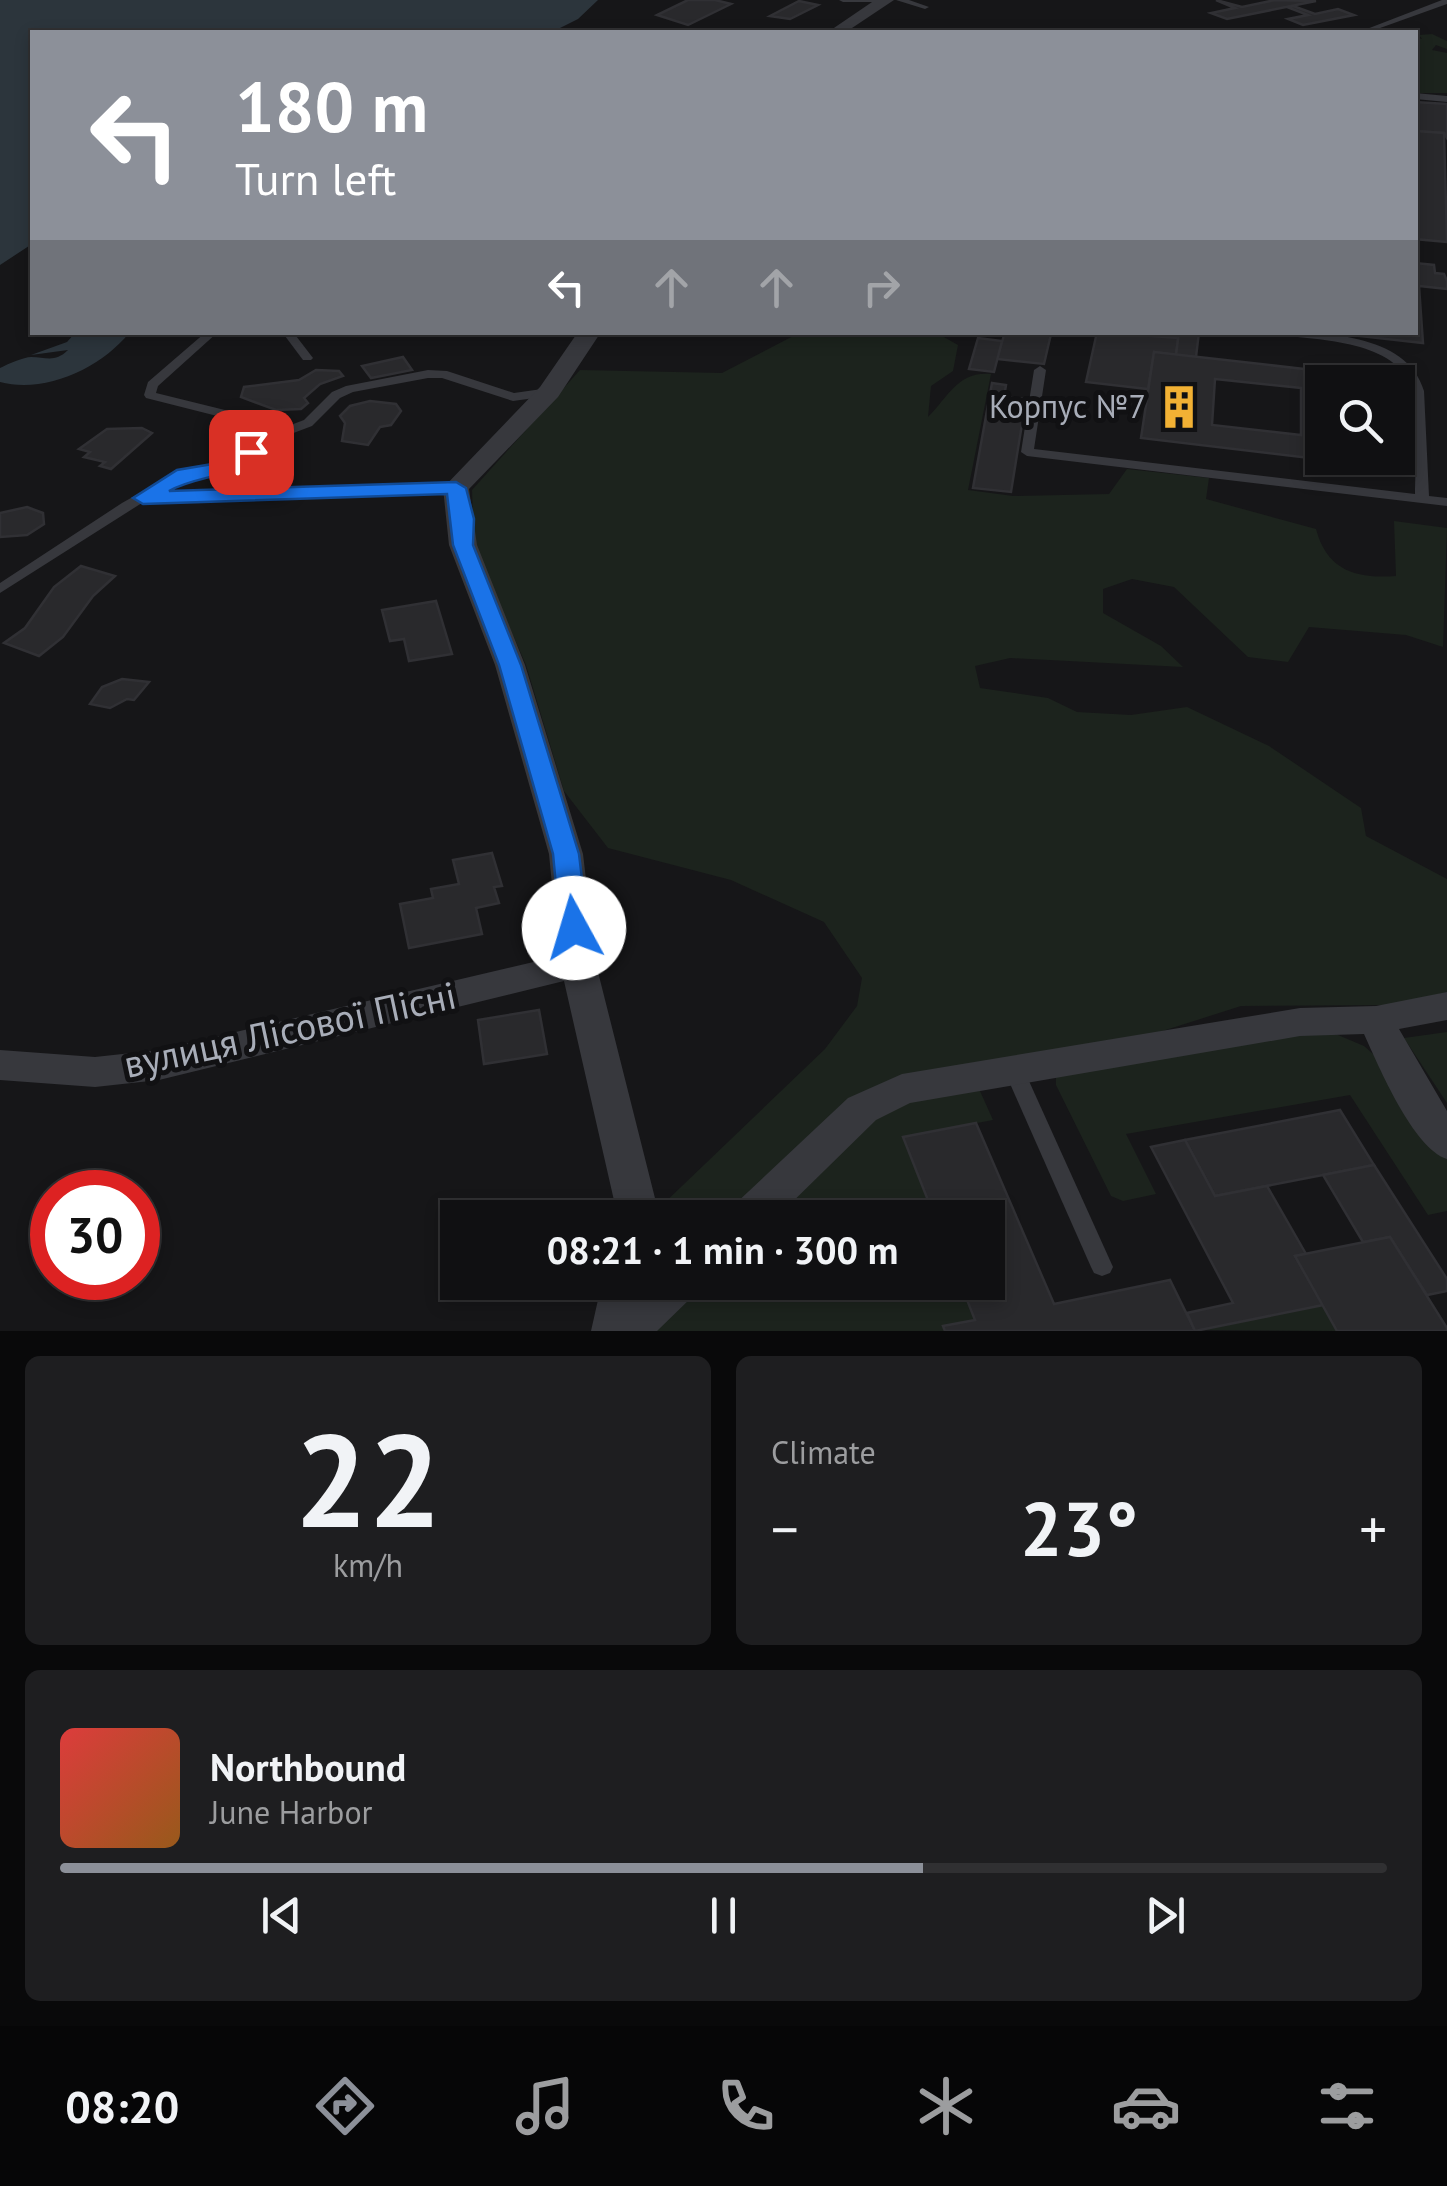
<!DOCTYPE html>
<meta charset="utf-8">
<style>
:root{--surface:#101012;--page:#1e1e20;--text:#f1f3f6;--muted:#9c9d9f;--line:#303032;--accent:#8c9099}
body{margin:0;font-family:"PT Sans",sans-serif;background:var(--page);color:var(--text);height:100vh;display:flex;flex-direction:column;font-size:38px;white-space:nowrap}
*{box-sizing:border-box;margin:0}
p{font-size:32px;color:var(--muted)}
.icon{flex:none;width:55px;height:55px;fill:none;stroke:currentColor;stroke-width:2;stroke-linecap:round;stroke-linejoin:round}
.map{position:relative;height:1331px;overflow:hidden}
.side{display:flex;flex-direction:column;gap:25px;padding:25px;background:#09090a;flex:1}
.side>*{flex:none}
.top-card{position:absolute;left:30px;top:30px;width:1388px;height:305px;border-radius:0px;box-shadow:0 5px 15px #0003,0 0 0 2px var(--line);background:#8c9099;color:#fff;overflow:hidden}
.buttons{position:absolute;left:1305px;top:365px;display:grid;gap:20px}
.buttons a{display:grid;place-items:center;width:110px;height:110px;border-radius:0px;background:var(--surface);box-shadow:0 5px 15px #0003,0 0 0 2px var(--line);font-size:50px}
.speed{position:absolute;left:30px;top:1170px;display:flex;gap:20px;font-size:50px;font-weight:700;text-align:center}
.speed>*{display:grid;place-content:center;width:130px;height:130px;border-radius:50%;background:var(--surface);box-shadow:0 5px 15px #0003,0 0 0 2px var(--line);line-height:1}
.speed .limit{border:15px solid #d22;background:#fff;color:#111}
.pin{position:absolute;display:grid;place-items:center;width:85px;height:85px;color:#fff;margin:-42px;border-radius:20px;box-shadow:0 5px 15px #0006}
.me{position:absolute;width:110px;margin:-55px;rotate:354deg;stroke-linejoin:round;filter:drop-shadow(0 0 8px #0008)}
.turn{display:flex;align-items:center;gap:35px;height:210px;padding:0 40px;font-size:45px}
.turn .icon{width:130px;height:130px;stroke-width:2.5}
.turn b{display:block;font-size:70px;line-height:85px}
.lanes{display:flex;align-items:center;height:95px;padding:0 40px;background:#0003;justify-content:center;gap:50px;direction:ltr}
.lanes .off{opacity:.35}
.big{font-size:75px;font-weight:700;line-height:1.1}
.side .card{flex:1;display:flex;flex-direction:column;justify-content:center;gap:15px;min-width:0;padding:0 35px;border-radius:15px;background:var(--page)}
.side .dial{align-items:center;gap:0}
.dial b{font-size:130px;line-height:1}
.song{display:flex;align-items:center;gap:30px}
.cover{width:120px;height:120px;border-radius:15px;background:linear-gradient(135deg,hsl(0 70% 55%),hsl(30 70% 35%))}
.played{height:10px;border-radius:5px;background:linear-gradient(90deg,var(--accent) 65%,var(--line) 65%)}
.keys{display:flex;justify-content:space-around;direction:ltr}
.heat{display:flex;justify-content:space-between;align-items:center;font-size:55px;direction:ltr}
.side .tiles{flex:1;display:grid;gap:25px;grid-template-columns:1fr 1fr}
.card:last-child{grid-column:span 2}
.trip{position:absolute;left:440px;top:1200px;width:565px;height:100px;border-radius:0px;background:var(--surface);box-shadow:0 5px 15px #0003,0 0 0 2px var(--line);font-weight:700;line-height:100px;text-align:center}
.menu{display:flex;height:160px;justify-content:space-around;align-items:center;background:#060607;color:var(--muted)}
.menu .icon{width:70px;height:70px}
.menu .current{color:var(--accent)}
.menu b{font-size:45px;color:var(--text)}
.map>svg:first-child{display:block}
</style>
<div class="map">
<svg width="1447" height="1331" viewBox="0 0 1447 1331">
<rect width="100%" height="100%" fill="#161618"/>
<g fill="#1c231d">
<polygon points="1432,34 1447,41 1447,49 1436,45 1432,50 1447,53 1447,93 1415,93 1415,37 1422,39 1419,35"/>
<path d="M935 332 958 345 953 371 931 386 928 417C949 396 958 371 991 374L968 490 1013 496 1109 494 1127 469 1209 478 1206 499 1316 529C1327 571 1357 579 1396 576L1394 521 1447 528 1443 647 1406 635 1309 627 1288 662 1248 657 1174 587 1132 579 1103 589V613L1161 646 1183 667 1010 658 975 666 980 688 1048 698 1077 712 1131 715 1187 707 1269 746 1361 808 1366 836 1447 879V992L1394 1005 1241 1006 1128 1042 896 1081 730 1217H657L658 1209 825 1049 857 1006 862 978 824 922 731 880 608 848 564 791 526 665 474 546 472 490 580 370 722 373 799 333Z"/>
<polygon points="1302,1029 1338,1035 1364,1046 1380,1060 1447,1155 1447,1211 1428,1215 1350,1095 1126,1134 1156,1194 1123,1201 1111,1196 1056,1085 1056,1076"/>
<polygon points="1447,1032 1447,1103 1404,1038"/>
<polygon points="973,1087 980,1091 993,1120 903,1137 935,1217 759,1218 885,1106"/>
<polygon points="689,1282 960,1283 975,1320 944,1326 945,1331 640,1331"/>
<polygon points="1323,1305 1337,1331 1204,1330"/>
</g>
<g fill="#2c353c">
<polygon points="0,0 598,0 578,19 552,32 32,32 32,244 0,265"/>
<path d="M75 333H129C101 368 45 394 0 382V368C8 364 24 357 31 357 46 357 55 363 68 350L31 355 67 342Z"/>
</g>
<g fill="#29292c" stroke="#303034" stroke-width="2.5" fill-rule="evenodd">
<polygon points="688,0 715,0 731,4 688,25 657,15"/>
<polygon points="1216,0 1242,7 1275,0 1316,1 1227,19 1211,13 1235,8"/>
<polygon points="799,1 818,5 790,19 770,16"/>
<polygon points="1293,6 1315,14 1338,9 1354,15 1303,25 1288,19 1308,15 1287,7"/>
<polygon points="1415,102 1447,104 1447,138 1444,133 1415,131"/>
<polygon points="1415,131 1444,133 1447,242 1415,239"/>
<polygon points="1415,263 1434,265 1435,273 1444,274 1447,281 1447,289 1419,286 1423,343 1359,336 1359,332 1415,332"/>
<polygon points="1005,332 1051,334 1044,364 997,359"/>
<polygon points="1097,332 1178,338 1176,355 1154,352 1148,389 1086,382"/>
<polygon points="1179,332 1199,332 1196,357 1176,355"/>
<polygon points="978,338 1002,341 994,372 969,369"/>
<path d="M1154 352 1366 376V382H1322V458H1369V465L1141 438ZM1215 379 1301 388V435L1212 425Z"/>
<polygon points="403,357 412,370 371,378 362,366"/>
<polygon points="316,370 339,371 343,376 320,384 304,398 308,403 301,409 276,410 241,397 244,387 299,380"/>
<polygon points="992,383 1006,385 1004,397 1026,399 1011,492 973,488"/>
<polygon points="370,401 396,404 401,411 391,425 380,427 368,445 342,441 345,423 340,416 350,406"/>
<polygon points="142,428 152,433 111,469 100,466 105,462 84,457 90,452 79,449 107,429"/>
<polygon points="27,507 43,513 44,524 27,535 0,537 0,513"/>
<polygon points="81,566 115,576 93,596 63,637 39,656 4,643 25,628 54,587"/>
<polygon points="436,601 452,654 409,661 404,639 390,641 382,610"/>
<polygon points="122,679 149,682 134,700 127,699 110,708 90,704 102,687"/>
<polygon points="492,853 502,886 494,887 499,903 476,908 482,934 409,948 400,904 433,898 431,889 459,884 453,860"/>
<polygon points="539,1010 547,1054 484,1064 478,1020"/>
<polygon points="1340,1110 1374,1165 1215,1196 1185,1140"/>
<polygon points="976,1123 1054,1304 1170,1280 1195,1331 945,1331 943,1326 975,1320 960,1282 988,1282 988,1218 935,1218 903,1137"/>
<polygon points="1185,1140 1215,1196 1267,1186 1306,1254 1295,1256 1323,1305 1195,1331 1187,1313 1233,1303 1151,1147"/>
<polygon points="1374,1165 1447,1279 1447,1291 1427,1295 1390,1237 1363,1242 1323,1175"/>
<polygon points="1390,1237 1447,1328 1447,1331 1337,1331 1295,1256"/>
</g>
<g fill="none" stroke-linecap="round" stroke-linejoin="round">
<g fill="#37383d" fill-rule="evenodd">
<polygon points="839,0 887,0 883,2 843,2"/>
<polygon points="896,0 909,0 929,7 925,9"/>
<polygon points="1442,0 1447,0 1447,4 1369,32 1359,32"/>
<polygon points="1415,93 1447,96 1447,102 1415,99"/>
<polygon points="206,332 218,332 158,386 156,393 237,413 272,432 304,420 332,392 346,386 428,370 447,371 514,393 549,388 555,392 549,396 513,401 442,378 428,378 353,392 340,398 312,426 275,440 235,470 188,477 159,494 456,484 461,485 463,488 461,491 145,501 0,593 0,583 122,503 179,471 226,464 262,437 229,419 146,398 144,395 148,382"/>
<polygon points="282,332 293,332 313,358 311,360 303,360"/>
<path d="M1269 332C1318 332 1407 332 1424 391L1429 496 1447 498V506L1027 456 1021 452 1034 370 1040 366 1046 370 1034 449 1415 494C1415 466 1420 409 1410 384 1392 340 1314 339 1274 335Z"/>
<polygon points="1014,1063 1021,1065 1024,1070 1113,1267 1110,1273 1102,1276 1094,1273 1091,1267 1004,1070 1007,1065"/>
</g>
<g fill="#37383d" fill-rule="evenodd">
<polygon points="875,0 894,0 846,32 828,32"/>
<polygon points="578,332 601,332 558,397 469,489 477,545 525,665 583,854 596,964 660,1218 618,1218 564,981 159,1080 95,1087 0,1080 0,1050 95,1057 159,1050 559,956 549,854 495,665 449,545 443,488 540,387"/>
<path d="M1447 992V1020L1399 1029 1447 1111V1159C1413 1148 1379 1067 1364 1034L1300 1036 910 1103 876 1120 776 1218H727L733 1206 848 1098 902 1074 1300 1008 1376 1006Z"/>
<polygon points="602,1282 645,1282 645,1287 649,1282 700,1282 694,1295 657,1331 591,1331"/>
</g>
</g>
<path fill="#1a73e8" stroke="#114b97" stroke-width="2.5" d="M251 446 260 452C236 479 199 474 169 491L456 482 466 488 474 519 473 545 521 665 579 854 588 928 584 934H564L560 928 553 854 499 665 453 545 447 494 143 504 133 498 177 470 224 462Z"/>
<defs>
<g id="building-bare" transform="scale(3.45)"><path d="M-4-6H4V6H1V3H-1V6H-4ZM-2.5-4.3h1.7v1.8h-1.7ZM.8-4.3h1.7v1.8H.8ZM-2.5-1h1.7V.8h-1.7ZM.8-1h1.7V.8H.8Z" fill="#f2b134" stroke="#111113" stroke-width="2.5" paint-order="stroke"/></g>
</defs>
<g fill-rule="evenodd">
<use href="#building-bare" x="1179" y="407"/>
</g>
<g text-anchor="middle" stroke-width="10" stroke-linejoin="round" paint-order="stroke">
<g font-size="32" fill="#a8adb8" stroke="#111113" text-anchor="end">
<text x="1146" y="418">Корпус №7</text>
</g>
<g font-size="38" fill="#a8adb8" stroke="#111113">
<text transform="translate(290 1030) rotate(-12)" y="13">вулиця Лісової Пісні</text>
</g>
</g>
</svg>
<div class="buttons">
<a><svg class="icon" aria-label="search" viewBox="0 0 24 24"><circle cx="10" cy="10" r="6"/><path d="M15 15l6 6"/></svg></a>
</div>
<div class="speed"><div class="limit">30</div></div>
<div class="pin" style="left:251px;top:452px;background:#d93025"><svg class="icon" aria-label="arrive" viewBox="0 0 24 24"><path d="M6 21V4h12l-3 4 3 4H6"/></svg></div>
<svg class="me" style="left:574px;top:928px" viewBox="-20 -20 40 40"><circle r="19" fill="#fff"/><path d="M0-13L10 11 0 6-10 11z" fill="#1a73e8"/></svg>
<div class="trip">08:21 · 1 min · 300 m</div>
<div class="top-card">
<div class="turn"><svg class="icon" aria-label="left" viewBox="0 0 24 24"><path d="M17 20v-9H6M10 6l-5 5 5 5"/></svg><div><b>180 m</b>Turn left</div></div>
<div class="lanes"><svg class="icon" aria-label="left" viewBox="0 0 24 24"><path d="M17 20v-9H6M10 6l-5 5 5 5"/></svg><svg class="icon off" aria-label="ahead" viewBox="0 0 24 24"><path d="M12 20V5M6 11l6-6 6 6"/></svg><svg class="icon off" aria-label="ahead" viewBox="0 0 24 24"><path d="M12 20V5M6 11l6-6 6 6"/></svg><svg class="icon off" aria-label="right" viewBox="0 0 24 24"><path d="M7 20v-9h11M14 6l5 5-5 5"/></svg></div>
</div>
</div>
<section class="side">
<div class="tiles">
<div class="card dial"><b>22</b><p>km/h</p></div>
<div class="card"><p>Climate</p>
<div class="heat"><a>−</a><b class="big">23°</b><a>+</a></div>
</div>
<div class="card">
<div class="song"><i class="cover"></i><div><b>Northbound</b><p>June Harbor</p></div></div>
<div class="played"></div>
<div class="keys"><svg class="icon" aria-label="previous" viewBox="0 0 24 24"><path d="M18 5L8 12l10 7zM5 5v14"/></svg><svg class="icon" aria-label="pause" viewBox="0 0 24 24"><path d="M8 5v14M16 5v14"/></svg><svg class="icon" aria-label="next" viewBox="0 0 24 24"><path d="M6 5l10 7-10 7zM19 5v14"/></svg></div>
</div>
</div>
</section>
<nav class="menu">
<b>08:20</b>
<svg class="icon current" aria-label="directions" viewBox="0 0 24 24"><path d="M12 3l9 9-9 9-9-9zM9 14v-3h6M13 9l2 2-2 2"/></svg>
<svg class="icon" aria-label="music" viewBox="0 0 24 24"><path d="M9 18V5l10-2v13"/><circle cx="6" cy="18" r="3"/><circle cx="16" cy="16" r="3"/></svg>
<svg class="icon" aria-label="phone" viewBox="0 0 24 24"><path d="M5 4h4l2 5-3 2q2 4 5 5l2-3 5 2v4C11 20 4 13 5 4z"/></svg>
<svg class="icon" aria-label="climate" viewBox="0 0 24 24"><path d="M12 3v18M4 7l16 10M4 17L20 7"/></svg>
<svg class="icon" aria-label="car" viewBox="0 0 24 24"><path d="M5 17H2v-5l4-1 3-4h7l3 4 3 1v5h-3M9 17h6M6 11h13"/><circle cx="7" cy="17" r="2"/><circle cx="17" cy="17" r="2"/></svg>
<svg class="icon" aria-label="filters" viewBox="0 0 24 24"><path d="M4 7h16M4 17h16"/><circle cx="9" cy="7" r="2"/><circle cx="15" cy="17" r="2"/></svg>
</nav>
